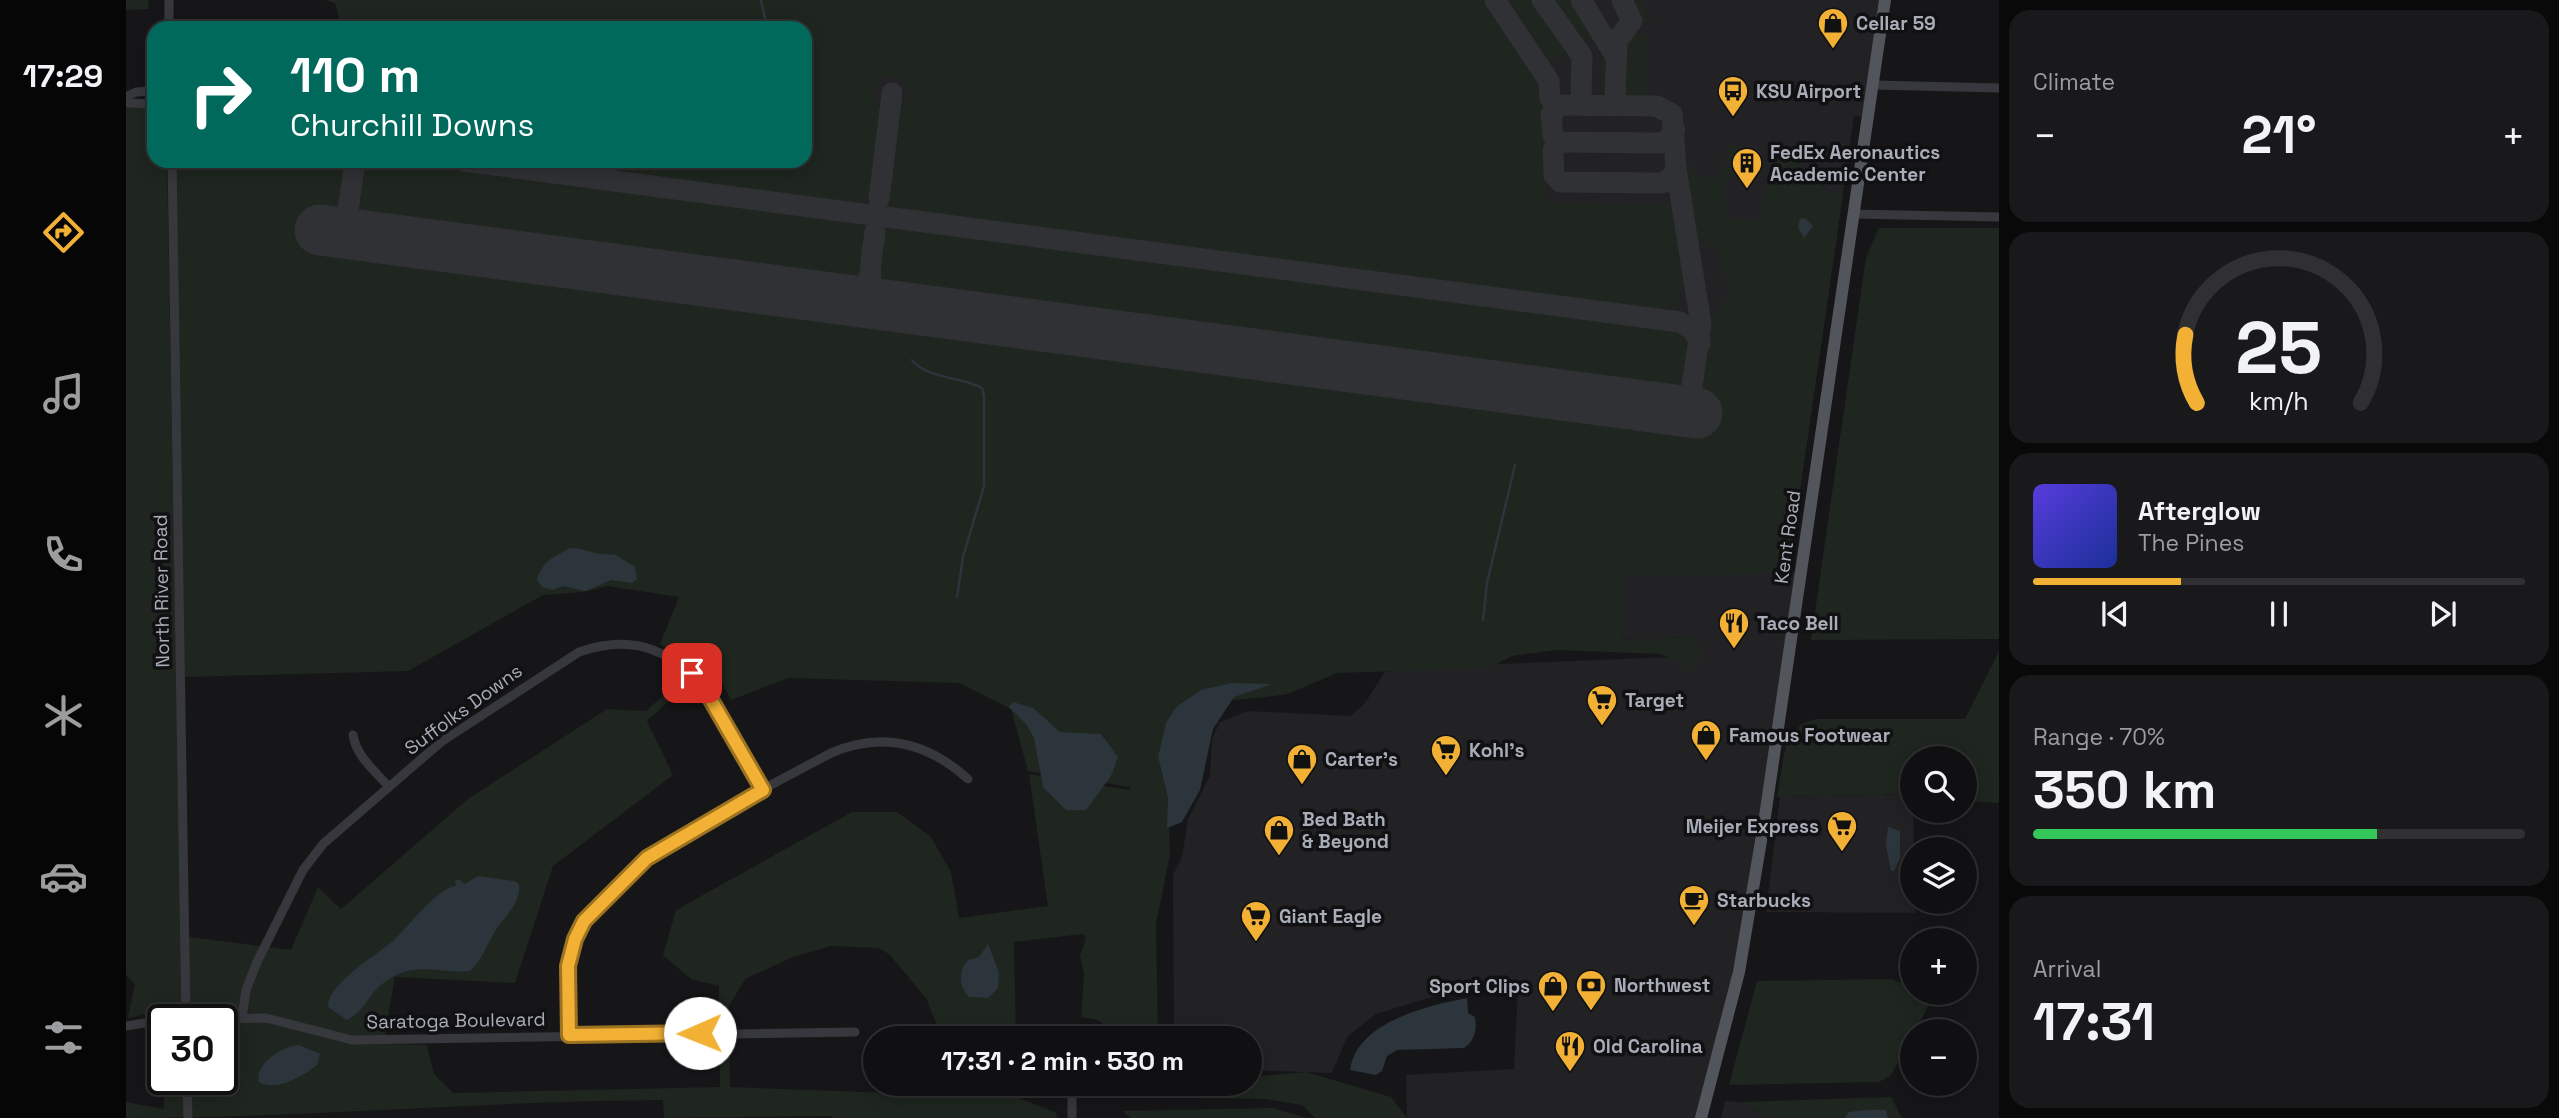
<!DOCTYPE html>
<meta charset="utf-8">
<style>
:root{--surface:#101012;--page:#19191b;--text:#f1f3f6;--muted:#9c9d9f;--line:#303032;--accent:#f2b134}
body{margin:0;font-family:"Space Grotesk",sans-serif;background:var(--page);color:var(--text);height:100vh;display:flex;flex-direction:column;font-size:26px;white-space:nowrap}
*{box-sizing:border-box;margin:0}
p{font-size:23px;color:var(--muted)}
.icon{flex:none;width:38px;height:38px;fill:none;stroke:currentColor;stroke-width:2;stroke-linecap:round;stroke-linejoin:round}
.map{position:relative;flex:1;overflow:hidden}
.panel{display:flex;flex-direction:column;gap:10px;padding:10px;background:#09090a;width:560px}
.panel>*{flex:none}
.banner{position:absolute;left:21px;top:21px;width:665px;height:147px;border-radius:21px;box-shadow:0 4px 18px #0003,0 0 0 2px var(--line);background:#00695c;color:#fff;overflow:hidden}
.controls{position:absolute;left:1774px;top:746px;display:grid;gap:14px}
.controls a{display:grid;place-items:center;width:77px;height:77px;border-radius:50%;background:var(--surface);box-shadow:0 4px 18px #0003,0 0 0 2px var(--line);font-size:35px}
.speed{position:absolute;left:21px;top:1004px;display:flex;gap:14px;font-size:35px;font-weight:700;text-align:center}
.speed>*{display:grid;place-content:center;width:91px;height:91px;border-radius:50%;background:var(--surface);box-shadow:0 4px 18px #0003,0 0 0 2px var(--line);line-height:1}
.speed .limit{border:4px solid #111;border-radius:10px;background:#fff;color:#111}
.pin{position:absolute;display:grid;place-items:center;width:60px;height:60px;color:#fff;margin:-30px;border-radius:14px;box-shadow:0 4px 10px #0006}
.me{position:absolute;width:77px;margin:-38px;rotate:269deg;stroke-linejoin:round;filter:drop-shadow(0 0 5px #0008)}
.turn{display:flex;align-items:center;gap:24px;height:147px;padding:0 28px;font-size:32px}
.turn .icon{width:91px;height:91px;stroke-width:2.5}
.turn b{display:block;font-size:49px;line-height:60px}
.big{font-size:52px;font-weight:700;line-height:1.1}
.panel .tile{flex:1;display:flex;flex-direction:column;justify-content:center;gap:10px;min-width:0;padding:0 24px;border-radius:21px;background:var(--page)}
.panel .dial{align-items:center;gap:0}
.dial svg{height:182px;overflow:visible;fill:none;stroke:var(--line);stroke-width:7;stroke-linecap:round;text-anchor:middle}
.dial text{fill:var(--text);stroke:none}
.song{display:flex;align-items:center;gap:21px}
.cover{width:84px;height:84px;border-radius:10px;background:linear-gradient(135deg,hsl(250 70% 55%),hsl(230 70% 35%))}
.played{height:7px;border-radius:4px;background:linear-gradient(90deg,var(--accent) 30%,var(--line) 30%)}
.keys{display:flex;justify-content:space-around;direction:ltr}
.heat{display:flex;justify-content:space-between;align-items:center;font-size:38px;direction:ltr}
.charge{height:10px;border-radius:5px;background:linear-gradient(90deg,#34c759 70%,var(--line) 0)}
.trip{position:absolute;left:737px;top:1026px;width:399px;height:70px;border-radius:35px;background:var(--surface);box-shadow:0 4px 18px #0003,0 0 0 2px var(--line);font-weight:700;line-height:70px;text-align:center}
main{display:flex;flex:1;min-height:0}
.tab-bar{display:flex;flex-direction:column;width:126px;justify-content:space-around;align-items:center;background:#060607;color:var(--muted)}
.tab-bar .icon{width:49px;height:49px}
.tab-bar .current{color:var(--accent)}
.tab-bar b{font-size:32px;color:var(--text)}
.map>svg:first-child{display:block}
</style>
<main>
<nav class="tab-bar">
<b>17:29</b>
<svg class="icon current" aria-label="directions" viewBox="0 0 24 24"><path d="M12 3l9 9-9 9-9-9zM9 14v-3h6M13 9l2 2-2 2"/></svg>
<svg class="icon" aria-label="music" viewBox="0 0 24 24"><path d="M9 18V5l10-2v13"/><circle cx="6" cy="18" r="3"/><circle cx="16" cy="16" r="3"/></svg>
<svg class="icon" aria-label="phone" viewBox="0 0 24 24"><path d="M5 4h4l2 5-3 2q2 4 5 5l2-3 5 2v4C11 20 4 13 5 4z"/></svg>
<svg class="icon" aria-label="climate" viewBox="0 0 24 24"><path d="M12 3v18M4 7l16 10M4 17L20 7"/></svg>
<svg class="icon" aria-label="car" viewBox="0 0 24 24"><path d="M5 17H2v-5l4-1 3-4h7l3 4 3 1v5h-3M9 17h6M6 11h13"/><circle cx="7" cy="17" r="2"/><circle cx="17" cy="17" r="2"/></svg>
<svg class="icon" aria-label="filters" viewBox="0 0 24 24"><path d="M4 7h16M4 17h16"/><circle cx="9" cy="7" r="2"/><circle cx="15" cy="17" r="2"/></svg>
</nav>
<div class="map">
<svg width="1873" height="1118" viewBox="0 0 1873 1118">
<rect width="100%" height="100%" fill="#161618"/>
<g fill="#222225">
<polygon points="1137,0 1759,0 1742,117 1728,116 1662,572 1673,572 1603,999 1573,1118 1281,1118 1280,1075 1388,1069 1392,989 1385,985 1338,987 1250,1014 1221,1037 1206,1073 1124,1070 1124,1038 1051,1038 1048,1028 1047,875 1056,857 1062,819 1084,776 1086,739 1094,722 1122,711 1225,716 1239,703 1259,672 1277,668 1570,656 1565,637 1494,640 359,486 130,490 55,481 50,161 679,161 679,43"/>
<polygon points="1787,794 1789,913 1640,912 1654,797"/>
<polygon points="1599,1101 1617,1102 1636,1112 1636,1118 1595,1118"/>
</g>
<g fill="#1e261f" fill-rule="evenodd">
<polygon points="0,0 23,0 22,9 0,10"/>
<path d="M199 0H1363L1416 80 1421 163 1419 203 1547 204C1551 215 1552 229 1554 242 1559 272 1566 315 1520 311L779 213 768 209 761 200C760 180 764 135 770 116 775 102 791 99 779 82 770 75 757 74 751 86 744 98 756 106 756 117 755 138 752 183 743 200L733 206 391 161H679V28H216L209 3Z"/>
<polygon points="1372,0 1412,0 1444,50 1417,67"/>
<polygon points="1420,0 1450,0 1482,49 1481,99 1476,99 1475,55 1464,37 1451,45"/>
<polygon points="1502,0 1518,0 1519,16 1527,17 1526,21 1518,23"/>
<polygon points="1510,33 1520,34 1521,38 1521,99 1499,99 1496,95 1498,42"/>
<path d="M0 108H28V161H41L55 936 165 950 192 887 215 909 342 799 481 709 520 711 559 676 565 665 534 644 553 597 482 586 458 592 417 595 282 671 58 677 50 161H221L212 221 196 219 193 241 1569 424 1583 324 1602 295 1596 255 1568 235 1557 164H1566L1570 174C1580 180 1593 178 1599 168L1601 143H1609L1605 176 1598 182V202L1603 203 1601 217 1633 222 1646 149 1644 142 1647 143 1701 191 1717 195 1662 573 1494 577V640L1565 637 1574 645 1573 663 1562 673 1552 661 1534 654 1430 650 1386 656 1363 668 1211 673 1162 694 1140 697 1109 700 1075 690 1050 707 1032 757 1042 798 1044 854 1030 924 1032 1038H994L972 1020 955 1017 958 974 954 956 960 938 957 934 888 942 890 1038H816L800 998 763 954 752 948 705 946 667 957 619 979 603 1006 604 1087 845 1096 834 1083H891V1097L930 1113 931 1118H707L706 1116 538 1118 537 1100C358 1101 179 1118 0 1118V1102L38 1109V1080H96V1020L53 1015 54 1006 2 1018 9 984 0 975ZM585 662 605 700 662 678 833 683 885 709 902 771 1004 787V790L903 774 922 906 833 918 825 872 805 837 771 812H726L550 910 537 955 565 979 593 986 594 1087 327 1093 308 1074 301 1045 257 1044 269 977 389 983 427 866 547 775 521 721Z"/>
<path d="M240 161H284L726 220 736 224C744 238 742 270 732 283L716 288 231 223 227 218 234 171Z"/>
<path d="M771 226 1550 329C1575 335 1566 376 1556 393L1542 397 761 294 750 280C752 261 749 231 771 226Z"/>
<polygon points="1753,228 1873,228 1873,639 1685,640 1740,257"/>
<polygon points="1873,651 1873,803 1839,801 1839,758 1787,758 1787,794 1651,797 1662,731 1668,732 1676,724 1690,719 1839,719"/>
<polygon points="1765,979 1787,987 1787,992 1804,995 1802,1007 1765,1075 1753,1082 1603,1085 1631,981"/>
<polygon points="1180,1072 1265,1097 1281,1118 1189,1118 1176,1105 1140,1099 993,1097 997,1083 1124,1083 1124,1077"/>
<polygon points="1765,1097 1776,1118 1636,1118 1636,1112 1617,1102"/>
<polygon points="1147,1108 1181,1118 1005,1118 996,1111"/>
</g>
<g fill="#2c353c">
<polygon points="1679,218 1687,226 1678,238 1672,227 1674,219"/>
<path d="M444 548C460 548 472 557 488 554L509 567 511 579 506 583 485 580 460 591 437 586 426 590 416 587 411 580C416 561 428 557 444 548Z"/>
<polygon points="1105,683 1147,684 1108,697 1087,729 1074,790 1056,822 1041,828 1042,798 1032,757 1040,723 1050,707 1075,690"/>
<polygon points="887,702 907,708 934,732 975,734 992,757 985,776 960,810 940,810 917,787 908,738 900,724 883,707"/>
<polygon points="1762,827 1774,831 1774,858 1768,871 1765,871 1760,845"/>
<path d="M352 876 388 881 393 884C395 903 381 914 371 928 361 943 358 958 344 971 308 974 288 959 255 985 243 994 239 1011 221 1020L202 1007C202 982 253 954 269 939 284 925 311 888 330 886L329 881 332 879 339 884Z"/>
<path d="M862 944 873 973 872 988 862 998 843 997C833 986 832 971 842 960L853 957Z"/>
<path d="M1341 998 1342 1013 1349 1017C1351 1030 1349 1040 1338 1048L1271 1050 1261 1056 1256 1071 1250 1075 1224 1070C1231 1022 1300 1006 1341 998Z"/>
<path d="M173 1045 194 1054 191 1065C177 1076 151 1092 133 1082 128 1064 156 1046 173 1045Z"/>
<polygon points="1741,1110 1760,1110 1762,1118 1719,1118 1723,1112"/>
</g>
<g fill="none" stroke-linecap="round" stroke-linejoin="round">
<g stroke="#2c353c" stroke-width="2.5">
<polyline points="635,0 641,28"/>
<path d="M786 360C801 379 834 376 856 388L858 396V486L837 557 831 597"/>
<polyline points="1357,620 1361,583 1389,465"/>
</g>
<g stroke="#303135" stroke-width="21">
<polyline points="1369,0 1423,81 1424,98 1429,105 1530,106 1546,114 1550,168 1575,324 1565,393 1555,402 1530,408"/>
<polyline points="1416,0 1456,56 1455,99 1462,106"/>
<polyline points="1455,0 1490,57"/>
<polyline points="1433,106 1425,114 1427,136 1434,142 1535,143 1544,138 1549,130"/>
<polyline points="1483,106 1489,99 1491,41 1506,21 1496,0"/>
<polyline points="1434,142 1427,150 1428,175 1434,182 1536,183 1546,177 1550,168"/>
<polyline points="229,161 221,217 224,230 232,235"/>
<polyline points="337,161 1554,322 1567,330 1574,343"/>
<polyline points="753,199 766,93"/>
<path d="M749 232C746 259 734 293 766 306"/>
<path d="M706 298C724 299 736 295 743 278"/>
</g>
<polyline stroke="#303135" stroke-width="51" points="194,230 1571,413"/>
<g stroke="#37383d" stroke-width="9">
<polyline points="43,0 43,28"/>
<polyline points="1747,85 1873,88"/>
<polyline points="0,97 10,92 28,91"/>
<polyline points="0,103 28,104"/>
<polyline points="46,161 60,1020"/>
<polyline points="1727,214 1873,217"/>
<path d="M227 735C230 756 249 771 263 787"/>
<path d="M116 1018 120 990 131 962 177 870 197 844 315 742 453 652C559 615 595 717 637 790"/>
<polyline points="39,1020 140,1018 226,1040 729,1032"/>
<polyline points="0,1026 37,1020"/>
<path d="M443 1035C442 1004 437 968 448 939 479 865 635 791 705 753 756 731 802 743 842 779"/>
<polyline points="61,1080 62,1118"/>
<polyline points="946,1118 946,1096"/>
</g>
<polyline stroke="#53555c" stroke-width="12" points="1575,1118 1613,972 1638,823 1759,0"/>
</g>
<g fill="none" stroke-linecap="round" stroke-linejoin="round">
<g stroke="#9d7322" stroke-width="18">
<polyline id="route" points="566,673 584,698 637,790 521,858 458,921 449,939 442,966 443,1035 574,1033"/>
</g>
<use href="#route" stroke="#f2b134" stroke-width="12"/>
</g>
<defs>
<g id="shop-pin" transform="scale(1.575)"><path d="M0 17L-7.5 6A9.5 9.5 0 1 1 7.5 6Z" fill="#f2b134" stroke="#111113"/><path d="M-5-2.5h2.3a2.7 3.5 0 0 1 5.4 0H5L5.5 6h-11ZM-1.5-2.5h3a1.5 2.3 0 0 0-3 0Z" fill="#111"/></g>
<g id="bus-pin" transform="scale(1.575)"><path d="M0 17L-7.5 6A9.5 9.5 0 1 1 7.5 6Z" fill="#f2b134" stroke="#111113"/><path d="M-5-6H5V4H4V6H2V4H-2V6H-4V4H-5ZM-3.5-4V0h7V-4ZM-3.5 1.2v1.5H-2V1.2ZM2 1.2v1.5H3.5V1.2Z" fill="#111"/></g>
<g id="building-pin" transform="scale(1.575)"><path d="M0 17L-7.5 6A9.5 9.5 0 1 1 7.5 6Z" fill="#f2b134" stroke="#111113"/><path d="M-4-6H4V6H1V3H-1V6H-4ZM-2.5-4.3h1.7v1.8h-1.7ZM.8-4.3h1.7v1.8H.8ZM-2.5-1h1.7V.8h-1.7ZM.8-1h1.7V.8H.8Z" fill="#111"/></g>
<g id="restaurant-pin" transform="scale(1.575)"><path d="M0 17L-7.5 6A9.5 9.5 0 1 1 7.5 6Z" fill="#f2b134" stroke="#111113"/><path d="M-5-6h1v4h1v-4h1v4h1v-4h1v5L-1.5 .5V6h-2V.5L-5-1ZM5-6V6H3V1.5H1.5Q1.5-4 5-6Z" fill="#111"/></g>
<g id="supermarket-pin" transform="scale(1.575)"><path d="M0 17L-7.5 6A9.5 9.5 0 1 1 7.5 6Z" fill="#f2b134" stroke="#111113"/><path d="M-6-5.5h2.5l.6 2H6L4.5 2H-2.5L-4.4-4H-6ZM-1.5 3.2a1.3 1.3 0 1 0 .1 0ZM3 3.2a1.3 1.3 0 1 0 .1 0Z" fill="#111"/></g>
<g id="cafe-pin" transform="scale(1.575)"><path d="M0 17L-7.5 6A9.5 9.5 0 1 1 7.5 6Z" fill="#f2b134" stroke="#111113"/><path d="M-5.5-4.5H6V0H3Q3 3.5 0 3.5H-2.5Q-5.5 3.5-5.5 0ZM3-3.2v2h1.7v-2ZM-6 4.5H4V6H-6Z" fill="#111"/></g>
<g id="bank-pin" transform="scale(1.575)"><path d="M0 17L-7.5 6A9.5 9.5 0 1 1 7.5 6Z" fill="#f2b134" stroke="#111113"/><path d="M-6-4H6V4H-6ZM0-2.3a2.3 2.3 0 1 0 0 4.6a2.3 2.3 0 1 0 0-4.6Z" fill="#111"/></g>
</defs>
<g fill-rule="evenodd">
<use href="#shop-pin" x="1707" y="23"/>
<use href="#bus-pin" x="1607" y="91"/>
<use href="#building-pin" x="1621" y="163"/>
<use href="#restaurant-pin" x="1608" y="623"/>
<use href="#supermarket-pin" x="1476" y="700"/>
<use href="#shop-pin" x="1580" y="735"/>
<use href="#supermarket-pin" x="1320" y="750"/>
<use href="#shop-pin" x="1176" y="759"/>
<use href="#supermarket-pin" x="1716" y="826"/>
<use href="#shop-pin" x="1153" y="830"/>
<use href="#cafe-pin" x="1568" y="900"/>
<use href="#supermarket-pin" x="1130" y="916"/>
<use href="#bank-pin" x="1465" y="985"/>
<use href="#shop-pin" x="1427" y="986"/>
<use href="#restaurant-pin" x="1444" y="1046"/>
</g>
<g text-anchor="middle" stroke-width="7" stroke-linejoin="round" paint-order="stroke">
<g font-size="19" font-weight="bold" fill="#a8adb8" stroke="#111113" text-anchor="start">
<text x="1730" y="30">Cellar 59</text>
<text x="1630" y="98">KSU Airport</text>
<text x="1644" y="159">FedEx Aeronautics<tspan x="1644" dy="22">Academic Center</tspan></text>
<text x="1631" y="630">Taco Bell</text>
<text x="1499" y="707">Target</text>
<text x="1603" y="742">Famous Footwear</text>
<text x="1343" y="757">Kohl's</text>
<text x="1199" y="766">Carter's</text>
<text x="1176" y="826">Bed Bath<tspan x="1176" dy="22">&amp; Beyond</tspan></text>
<text x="1693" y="833" text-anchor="end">Meijer Express</text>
<text x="1591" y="907">Starbucks</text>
<text x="1153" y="923">Giant Eagle</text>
<text x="1488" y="992">Northwest</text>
<text x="1404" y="993" text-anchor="end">Sport Clips</text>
<text x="1467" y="1053">Old Carolina</text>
</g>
<g font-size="19" fill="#a8adb8" stroke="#111113">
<text transform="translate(1661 537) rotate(-82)" y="7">Kent Road</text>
<text transform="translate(35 591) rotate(-91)" y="7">North River Road</text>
<text transform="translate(337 709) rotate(-36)" y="7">Suffolks Downs</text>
<text transform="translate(330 1020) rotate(-1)" y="7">Saratoga Boulevard</text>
</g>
</g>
</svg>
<div class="controls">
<a><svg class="icon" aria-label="search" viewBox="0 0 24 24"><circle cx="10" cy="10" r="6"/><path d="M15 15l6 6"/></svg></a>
<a><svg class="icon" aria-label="layers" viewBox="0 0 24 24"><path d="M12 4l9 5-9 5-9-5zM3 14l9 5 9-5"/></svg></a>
<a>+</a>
<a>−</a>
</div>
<div class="speed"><div class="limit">30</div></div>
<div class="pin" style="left:566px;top:673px;background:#d93025"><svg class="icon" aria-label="arrive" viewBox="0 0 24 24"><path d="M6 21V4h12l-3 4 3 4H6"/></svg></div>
<svg class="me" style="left:574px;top:1033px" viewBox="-20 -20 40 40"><circle r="19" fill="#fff"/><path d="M0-13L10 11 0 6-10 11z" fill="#f2b134"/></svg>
<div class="trip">17:31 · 2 min · 530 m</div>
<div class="banner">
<div class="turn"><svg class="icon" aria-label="right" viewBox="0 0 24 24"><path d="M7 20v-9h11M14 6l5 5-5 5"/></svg><div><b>110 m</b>Churchill Downs</div></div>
</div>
</div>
<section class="panel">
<div class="tile"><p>Climate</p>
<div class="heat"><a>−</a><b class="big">21°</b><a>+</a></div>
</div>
<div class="tile dial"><svg viewBox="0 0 100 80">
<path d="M14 69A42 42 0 1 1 86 69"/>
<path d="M14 69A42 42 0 0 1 9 39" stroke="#f2b134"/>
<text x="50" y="56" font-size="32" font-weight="700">25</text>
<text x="50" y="72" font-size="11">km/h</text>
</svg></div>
<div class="tile">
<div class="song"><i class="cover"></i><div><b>Afterglow</b><p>The Pines</p></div></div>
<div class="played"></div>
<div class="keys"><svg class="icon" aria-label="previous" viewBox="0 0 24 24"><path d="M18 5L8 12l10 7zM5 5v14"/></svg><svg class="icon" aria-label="pause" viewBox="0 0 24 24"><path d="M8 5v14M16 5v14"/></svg><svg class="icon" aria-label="next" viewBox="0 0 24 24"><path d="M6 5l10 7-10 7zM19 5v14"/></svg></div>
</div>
<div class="tile"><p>Range · 70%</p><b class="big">350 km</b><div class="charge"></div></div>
<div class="tile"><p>Arrival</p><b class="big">17:31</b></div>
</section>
</main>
